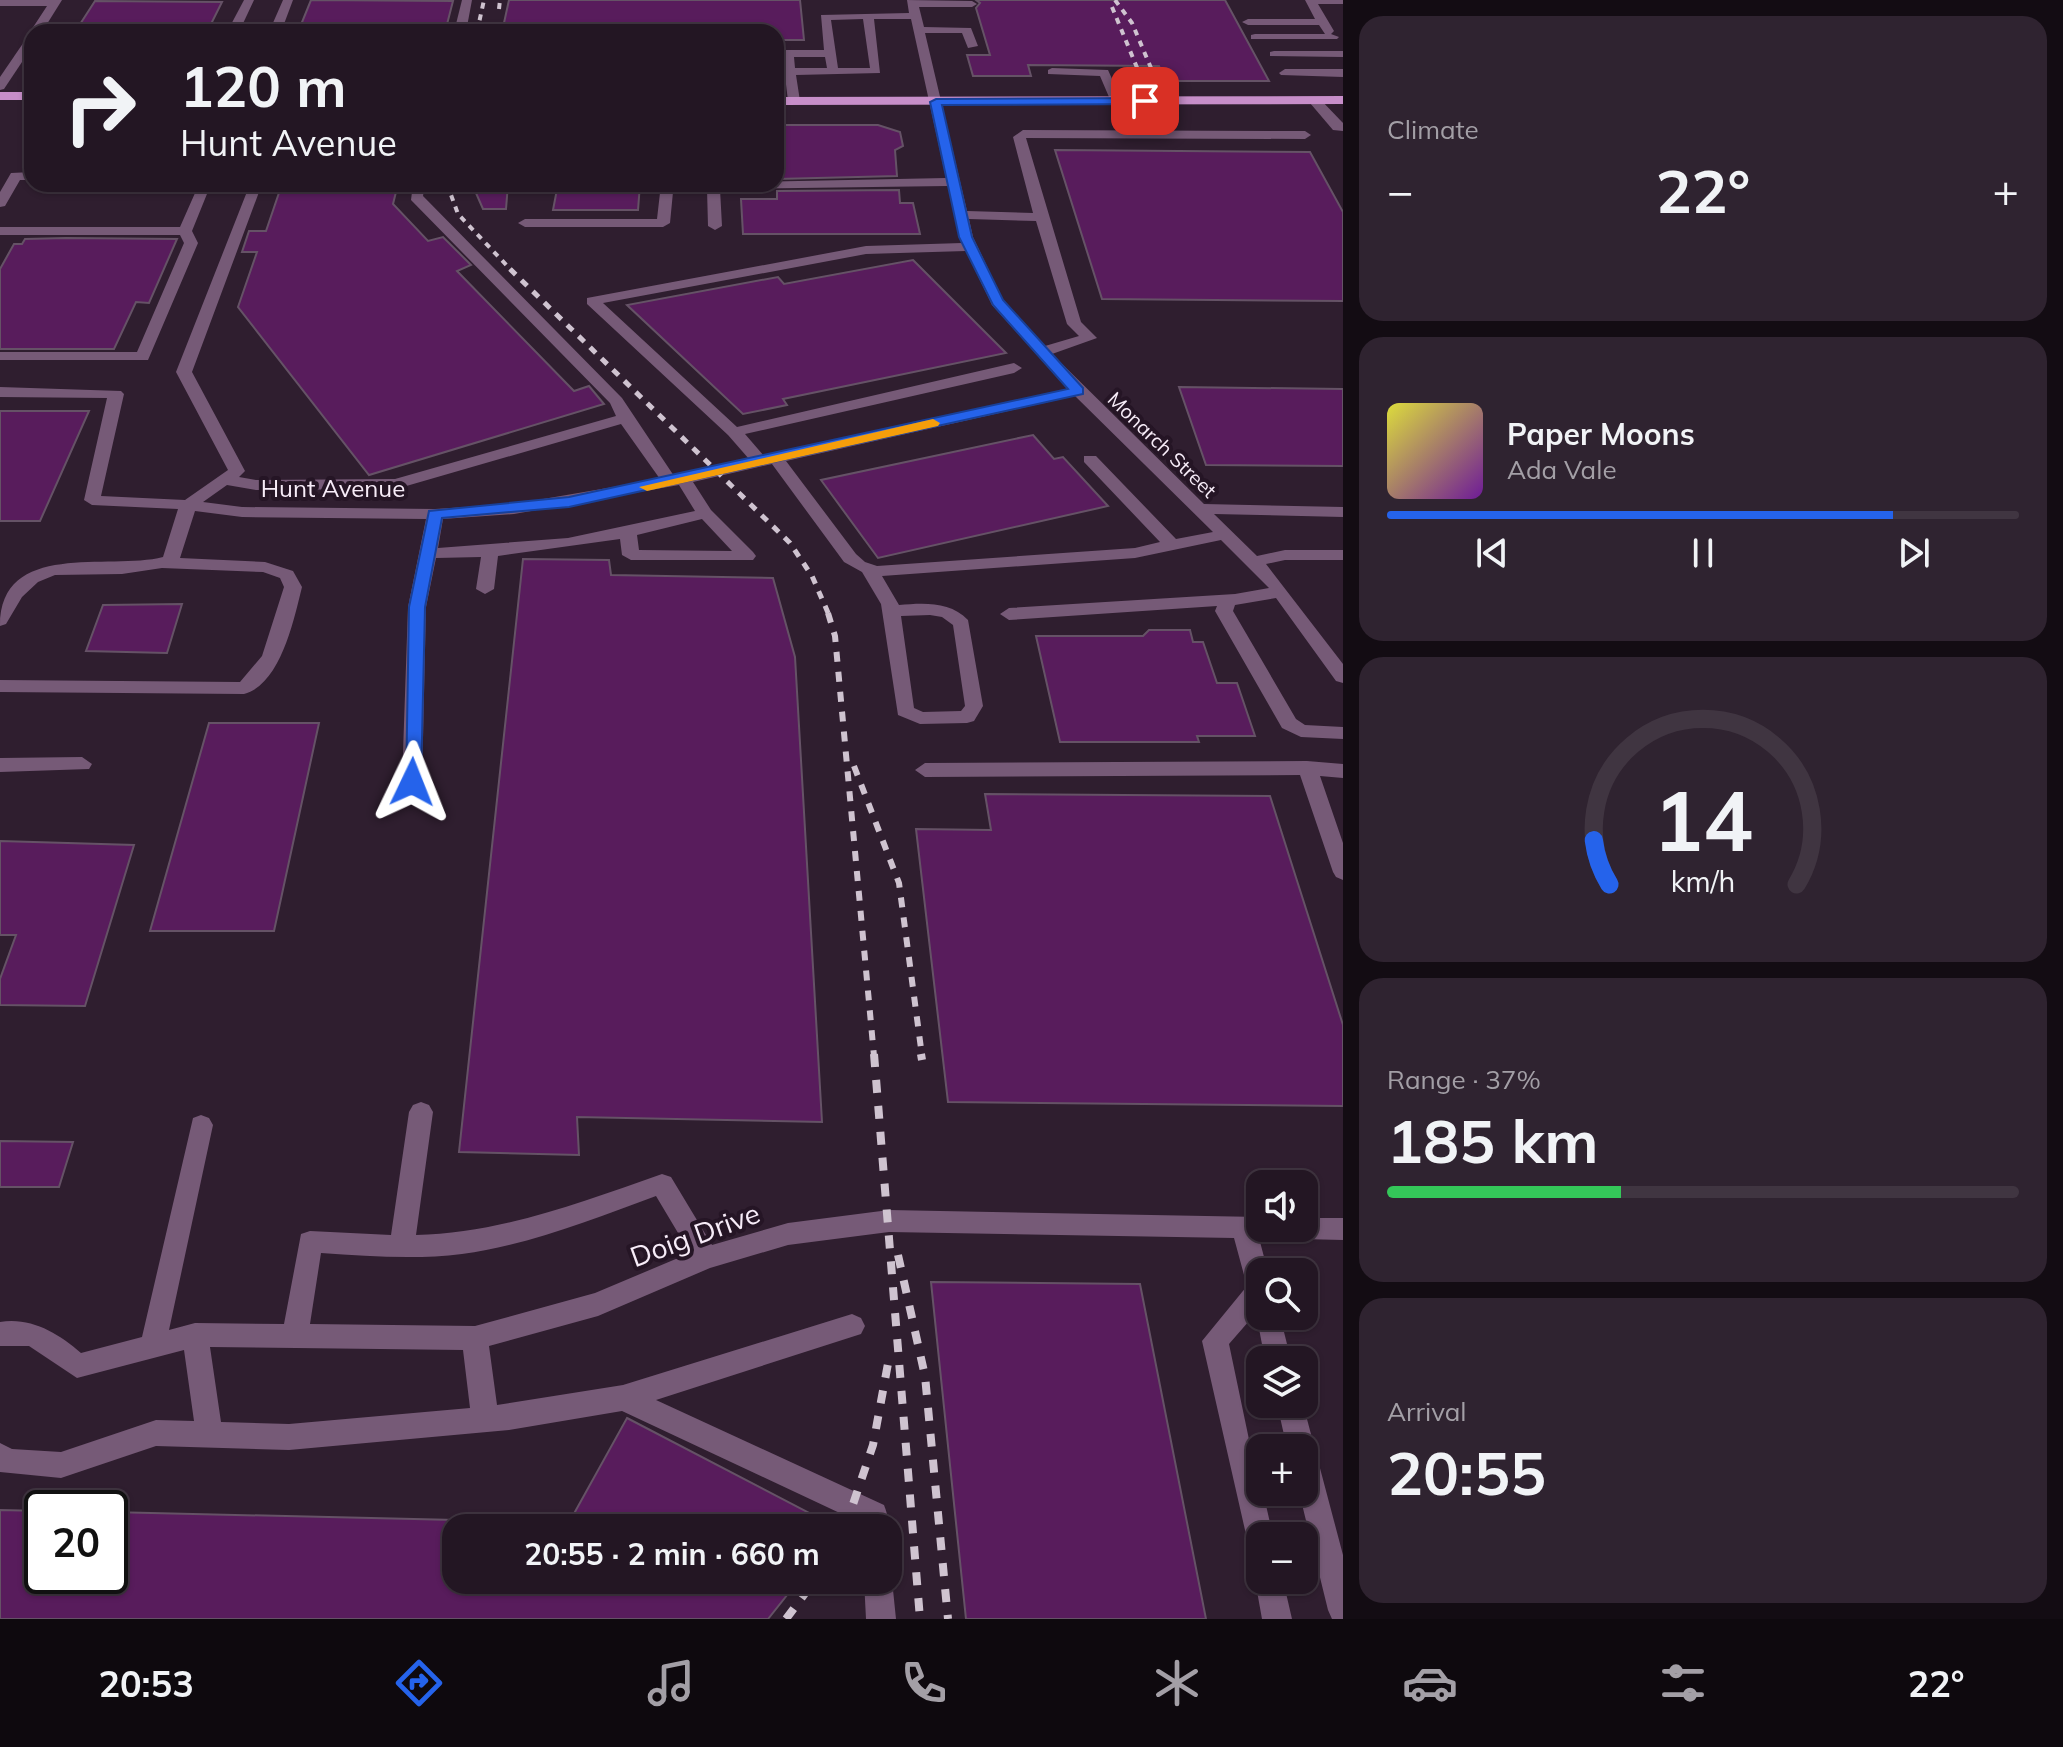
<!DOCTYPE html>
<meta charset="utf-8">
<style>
:root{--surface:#231623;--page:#2f2330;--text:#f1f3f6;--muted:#a39fa6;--line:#403541;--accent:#2563eb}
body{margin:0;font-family:Mulish,sans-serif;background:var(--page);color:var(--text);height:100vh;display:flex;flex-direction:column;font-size:30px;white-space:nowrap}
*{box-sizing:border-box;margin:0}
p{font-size:26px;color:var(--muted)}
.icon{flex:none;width:44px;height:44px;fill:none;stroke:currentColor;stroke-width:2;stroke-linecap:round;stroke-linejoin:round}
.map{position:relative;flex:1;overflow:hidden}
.details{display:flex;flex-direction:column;gap:16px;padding:16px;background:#130c13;width:720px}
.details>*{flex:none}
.hud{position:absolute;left:24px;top:24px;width:760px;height:168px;border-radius:24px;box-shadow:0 2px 6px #0004,0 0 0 2px var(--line);background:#231623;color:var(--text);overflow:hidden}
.buttons{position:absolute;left:1246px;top:1170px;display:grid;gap:16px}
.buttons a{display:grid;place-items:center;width:72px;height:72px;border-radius:16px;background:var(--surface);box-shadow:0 2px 6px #0004,0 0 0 2px var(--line);font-size:40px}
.speed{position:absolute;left:24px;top:1490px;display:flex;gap:16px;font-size:40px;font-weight:700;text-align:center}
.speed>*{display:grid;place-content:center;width:104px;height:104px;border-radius:50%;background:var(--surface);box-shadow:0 2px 6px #0004,0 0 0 2px var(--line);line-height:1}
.speed .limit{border:4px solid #111;border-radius:12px;background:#fff;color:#111}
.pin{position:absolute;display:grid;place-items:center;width:68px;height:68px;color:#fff;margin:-34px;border-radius:16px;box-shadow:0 4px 12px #0006}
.me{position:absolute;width:88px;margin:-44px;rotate:2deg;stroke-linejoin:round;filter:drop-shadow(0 0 6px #0008)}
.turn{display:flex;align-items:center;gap:28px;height:168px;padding:0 24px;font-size:36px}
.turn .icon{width:104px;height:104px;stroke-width:2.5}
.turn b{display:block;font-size:56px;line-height:68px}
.big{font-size:60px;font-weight:700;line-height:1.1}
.details .card{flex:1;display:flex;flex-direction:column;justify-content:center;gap:12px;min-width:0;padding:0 28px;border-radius:24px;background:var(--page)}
.details .dial{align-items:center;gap:0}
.dial svg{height:208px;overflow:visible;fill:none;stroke:var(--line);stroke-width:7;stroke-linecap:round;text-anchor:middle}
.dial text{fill:var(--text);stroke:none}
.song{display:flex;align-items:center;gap:24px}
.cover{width:96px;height:96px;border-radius:12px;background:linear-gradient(135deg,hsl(60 70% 55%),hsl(280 70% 35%))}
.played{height:8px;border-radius:4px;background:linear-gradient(90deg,var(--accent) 80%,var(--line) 80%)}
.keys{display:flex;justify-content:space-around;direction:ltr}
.heat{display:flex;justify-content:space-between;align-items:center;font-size:44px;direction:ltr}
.charge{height:12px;border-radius:6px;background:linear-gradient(90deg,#34c759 37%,var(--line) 0)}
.trip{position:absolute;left:442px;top:1514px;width:460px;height:80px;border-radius:24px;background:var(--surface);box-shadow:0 2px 6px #0004,0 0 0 2px var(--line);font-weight:700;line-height:80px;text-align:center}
.menu{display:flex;height:128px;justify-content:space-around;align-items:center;background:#0e090e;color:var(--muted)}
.menu .icon{width:56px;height:56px}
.menu .current{color:var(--accent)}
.menu b{font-size:36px;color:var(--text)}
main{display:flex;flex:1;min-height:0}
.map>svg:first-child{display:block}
</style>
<main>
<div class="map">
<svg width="1343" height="1619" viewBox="0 0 1343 1619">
<rect width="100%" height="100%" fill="#2f1e2f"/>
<g fill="#581c5c" stroke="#655266" stroke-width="2">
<polygon points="311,0 453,1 445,32 298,32"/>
<polygon points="509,0 800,0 804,40 776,40 776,32 502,32"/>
<polygon points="976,0 1225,0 1269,81 1166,81 1159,66 1028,65 1031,76 973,76 967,55 990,55 976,8 980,3"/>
<polygon points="95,1 222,2 207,32 75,32"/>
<polygon points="776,125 878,125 900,132 903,146 895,150 897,176 777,179"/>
<polygon points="1055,150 1310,152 1343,212 1343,301 1102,299"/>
<polygon points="282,184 398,184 393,204 428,241 443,237 471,265 457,271 574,391 589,386 604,404 369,475 238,307 257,252 242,252 249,231 266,231"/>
<polygon points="472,184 508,184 506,209 483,209"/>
<polygon points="558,184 640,184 638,210 553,210"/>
<polygon points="899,190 900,203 913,203 920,234 743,234 741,199 777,199 777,191"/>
<polygon points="25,239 66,238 177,239 149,303 136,302 114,349 0,349 0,269 14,244 22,244"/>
<polygon points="913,260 1006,353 783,399 787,405 743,414 627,305 778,277 784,284"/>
<polygon points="1179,387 1343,389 1343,466 1206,465"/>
<polygon points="0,411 89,411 40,521 0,521"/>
<polygon points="1033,435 1054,459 1063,457 1108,506 878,558 821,480"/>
<polygon points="523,559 609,560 611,575 773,578 795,657 822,1122 577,1117 579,1155 459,1152"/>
<polygon points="182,604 167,653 86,651 103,605"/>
<polygon points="1149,630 1190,630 1193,642 1203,642 1217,683 1237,683 1255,736 1197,736 1199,742 1060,742 1036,636 1143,636"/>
<polygon points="209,723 319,723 274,931 150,931"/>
<polygon points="985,794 1270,796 1343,1025 1343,1106 948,1102 916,829 991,830"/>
<polygon points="0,841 134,845 85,1006 0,1005 0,979 16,935 0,935"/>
<polygon points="0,1141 73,1142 59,1187 0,1187"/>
<polygon points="931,1282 1140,1284 1206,1619 966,1619"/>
<polygon points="627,1418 838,1528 566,1528"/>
<polygon points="0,1510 42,1511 42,1576 110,1576 110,1512 456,1520 456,1580 799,1580 768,1619 0,1619"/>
</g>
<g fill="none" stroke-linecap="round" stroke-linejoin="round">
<g fill="#765a77" fill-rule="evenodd">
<polygon points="0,0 62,0 42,32 32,34 30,32 47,6 0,6"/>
<polygon points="244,0 254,0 239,32 227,32"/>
<polygon points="283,0 293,0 281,32 269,32"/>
<polygon points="462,0 472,0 466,32 454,32"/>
<path d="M907 0 972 1 977 4 972 7H919L924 27 971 28 978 46 968 48 962 33H925L967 211 1033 213 1013 137 1023 130 1305 131 1311 135 1305 139 1026 138 1081 322 1097 338 1052 354 1204 504 1343 507V517L1214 514 1257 556 1285 550H1343V560H1285L1266 564 1343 664V683L1336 681 1276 598 1235 605 1233 611 1296 719 1305 725 1343 727V739L1301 737 1282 728 1215 611 1217 606 1009 620 1000 614 1009 608 1235 594 1269 588 1221 540 1135 558 882 576 899 605C923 603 950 601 968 620L983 706 974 721 967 723 920 724 898 715 881 604 862 572 844 562 772 464 693 482 711 510 753 552 756 556 753 560H631L622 555 620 539 498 556 494 589 485 594 476 589 481 557 436 558 426 607 422 782 419 787 412 789 402 782 408 607 426 519 242 517 195 511 180 558 265 562 293 571 302 587C294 619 281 684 244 694L0 692V680L240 682 262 656 284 587 280 578 263 572 162 568 122 574 55 575 38 582 22 597 6 624 0 626C0 539 109 571 163 557L178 509 92 505 84 500 107 398 0 397V387L121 391 124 394 101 496 185 500 228 470 176 372 250 184H262L192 372 245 471 239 477 256 480 395 479 616 416 610 403 411 200 413 184H425L423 196 622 398 674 476 749 459 728 435 587 304V298L866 246 962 243 948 186 720 189 722 226 715 230 708 226 707 189 673 192 670 223 663 227H525L518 223 525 219H657L661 184 946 178 911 19H874L880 73 796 75 800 101 794 105 788 101 785 76H776V68H784L783 57 776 56V50H824L821 15 909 13ZM863 19 870 68H838L831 20ZM794 57H825L827 68H795ZM969 219 1036 221 1067 324 1079 336 1045 346 1003 300 973 237ZM966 251 992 305 1068 389 764 456 745 434 1014 373 1022 368 1014 363 737 427 603 303 866 254ZM1075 396 1213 532 1176 539 1096 456H1084V462L1160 542 1135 548 877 566 865 562 856 554 786 461ZM621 424 660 479 514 504 435 509 242 507 203 502 227 485 256 490 396 489ZM679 485 695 511 568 538 438 548 443 519 514 514ZM702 519 732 551 639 550 637 535ZM930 615 942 617 953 625 965 706 961 711 923 712 914 708 901 616Z"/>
<polygon points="1305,0 1343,0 1343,4 1318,4 1334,31 1331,34 1339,37 1337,39 1251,39 1251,35 1255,34 1325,34 1319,25 1248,25 1242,22 1248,19 1315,19"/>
<polygon points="32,35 32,47 4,89 0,90 0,77 28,36"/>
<polygon points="1274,51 1343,51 1343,57 1270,56 1270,52"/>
<polygon points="1052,68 1108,70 1122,101 1112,104 1100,76 1048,74 1048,70"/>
<polygon points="1285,69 1343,69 1343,77 1281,75 1279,73"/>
<polygon points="1310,97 1318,97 1343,123 1343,131 1333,130 1310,103"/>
<polygon points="32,172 32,180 20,180 5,206 0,207 0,192 11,173"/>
<polygon points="199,184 211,184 192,231 198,243 148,360 0,360 0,352 137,352 184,243 180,235 0,235 0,227 180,227"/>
<polygon points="82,757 92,764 89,769 0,772 0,758"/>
<polygon points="1307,761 1343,764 1343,778 1320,776 1343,843 1343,880 1336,877 1333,872 1300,775 925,777 915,770 925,763"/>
<path d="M421 1102 429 1105 433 1112 416 1235C502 1233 582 1202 662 1174L671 1177 712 1245 788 1223 889 1210 1260 1217V1228H1304V1218H1343V1240L1259 1238 1268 1272H1260V1316H1280L1291 1360H1265L1256 1313 1229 1344 1260 1492H1263L1273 1536H1260V1556L1250 1552 1202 1341 1247 1286 1234 1238 889 1232 788 1245 710 1268 598 1316 489 1346 497 1405 623 1385 852 1314 861 1318 865 1326 861 1334 656 1400 884 1505C887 1513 890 1522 888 1531L861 1528V1523L622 1411 509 1430 289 1450 156 1446 61 1478 0 1472V1443L12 1449 61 1452 156 1420 194 1421 184 1350 77 1378 29 1346H0V1322C31 1317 58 1333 81 1353L142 1337 193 1118 201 1115 209 1118 213 1125 169 1330 195 1323 284 1324 301 1234 310 1231 391 1235 409 1112 413 1105ZM656 1196 690 1253 595 1293 475 1326 310 1324 321 1253C368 1256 415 1260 462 1254 529 1245 593 1219 656 1196ZM210 1347 463 1350 470 1408 289 1424 221 1422Z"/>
<polygon points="1277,1404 1303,1404 1343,1555 1343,1619 1332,1619 1328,1610 1299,1492 1304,1492 1304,1448 1287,1448"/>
<polygon points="888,1570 892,1580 896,1619 866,1619 864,1580 888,1580"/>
<polygon points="1259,1570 1260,1580 1283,1580 1292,1619 1262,1619 1255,1580"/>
</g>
<g fill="#c78ec9" fill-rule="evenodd">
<rect x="0" y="92" width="32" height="8"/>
<polygon points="1343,96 1343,104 776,105 776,97"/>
</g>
<g stroke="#cfc3d0" stroke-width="4" stroke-dasharray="6 6" stroke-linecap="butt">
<polyline points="1115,0 1132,23 1154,75"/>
<polyline points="1112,7 1138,70"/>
<polyline points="499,9 500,0"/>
<polyline points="477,32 484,0"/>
<polyline points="447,184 458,214 512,271"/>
</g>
<polyline stroke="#cfc3d0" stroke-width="5" stroke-dasharray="8 8" stroke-linecap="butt" points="510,269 790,543 812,576 829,615"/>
<g stroke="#cfc3d0" stroke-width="6" stroke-dasharray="10 10" stroke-linecap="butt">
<polyline points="828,613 835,636 874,1056"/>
<polyline points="854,766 899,883 922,1056"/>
</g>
<g stroke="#cfc3d0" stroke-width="8" stroke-dasharray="13 13" stroke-linecap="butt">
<polyline points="874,1054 920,1619"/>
<polyline points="921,1054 922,1060"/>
<polyline points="898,1255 925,1376 948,1619"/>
<polyline points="845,1528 873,1445 889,1358"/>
<polyline points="786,1619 815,1580"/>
</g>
</g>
<polygon fill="#2563eb" stroke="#184099" stroke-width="2" points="1145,98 1149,104 942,105 972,237 1003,300 1083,388 1083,394 569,507 442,518 425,607 421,782 412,788 406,787 409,607 429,511 569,497 1068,389 993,305 959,237 930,102 936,99"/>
<polygon fill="#f59e0b" points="933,419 940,423 938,426 647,491 639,487"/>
<g text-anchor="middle" stroke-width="8" stroke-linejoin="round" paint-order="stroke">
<g font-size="20" fill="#f7ecf8" stroke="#251525">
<text transform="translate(1162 445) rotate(44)" y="7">Monarch Street</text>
</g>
<g font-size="24" fill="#f7ecf8" stroke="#251525">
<text x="333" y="497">Hunt Avenue</text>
</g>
<g font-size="28" fill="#f7ecf8" stroke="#251525">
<text transform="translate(695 1235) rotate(-20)" y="10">Doig Drive</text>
</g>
</g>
</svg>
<div class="buttons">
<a><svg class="icon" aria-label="sound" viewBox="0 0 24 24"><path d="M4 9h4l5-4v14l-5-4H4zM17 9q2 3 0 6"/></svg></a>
<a><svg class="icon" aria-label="search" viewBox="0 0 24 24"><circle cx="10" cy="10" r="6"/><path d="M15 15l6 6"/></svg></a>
<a><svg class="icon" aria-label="layers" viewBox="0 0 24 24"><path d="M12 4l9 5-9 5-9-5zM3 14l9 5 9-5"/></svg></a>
<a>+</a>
<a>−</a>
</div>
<div class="speed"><div class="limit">20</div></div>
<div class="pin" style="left:1145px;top:101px;background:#d93025"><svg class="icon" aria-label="arrive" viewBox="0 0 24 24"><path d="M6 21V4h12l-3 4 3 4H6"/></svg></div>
<svg class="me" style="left:412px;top:782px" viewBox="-20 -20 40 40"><path d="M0-17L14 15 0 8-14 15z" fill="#2563eb" stroke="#fff" stroke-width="4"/></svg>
<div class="trip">20:55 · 2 min · 660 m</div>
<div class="hud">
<div class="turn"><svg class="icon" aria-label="right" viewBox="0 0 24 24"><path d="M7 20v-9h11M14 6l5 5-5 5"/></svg><div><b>120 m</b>Hunt Avenue</div></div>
</div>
</div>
<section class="details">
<div class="card"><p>Climate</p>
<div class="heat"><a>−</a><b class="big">22°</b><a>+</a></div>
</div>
<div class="card">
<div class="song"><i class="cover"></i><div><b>Paper Moons</b><p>Ada Vale</p></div></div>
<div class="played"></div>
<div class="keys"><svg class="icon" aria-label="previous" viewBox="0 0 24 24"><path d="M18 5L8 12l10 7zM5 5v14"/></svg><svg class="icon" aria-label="pause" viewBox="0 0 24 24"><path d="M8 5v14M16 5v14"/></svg><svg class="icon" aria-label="next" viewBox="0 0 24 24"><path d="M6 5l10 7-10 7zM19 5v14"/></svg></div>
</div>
<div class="card dial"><svg viewBox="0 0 100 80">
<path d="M14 69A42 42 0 1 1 86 69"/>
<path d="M14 69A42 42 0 0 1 8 52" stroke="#2563eb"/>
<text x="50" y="56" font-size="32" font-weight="700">14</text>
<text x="50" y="72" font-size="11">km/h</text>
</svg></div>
<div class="card"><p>Range · 37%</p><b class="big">185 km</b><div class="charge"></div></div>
<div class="card"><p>Arrival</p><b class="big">20:55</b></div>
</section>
</main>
<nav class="menu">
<b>20:53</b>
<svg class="icon current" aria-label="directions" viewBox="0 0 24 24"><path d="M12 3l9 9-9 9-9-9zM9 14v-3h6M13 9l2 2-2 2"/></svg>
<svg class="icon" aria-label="music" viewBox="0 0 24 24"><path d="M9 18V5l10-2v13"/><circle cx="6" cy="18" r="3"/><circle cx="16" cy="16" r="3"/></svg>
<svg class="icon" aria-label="phone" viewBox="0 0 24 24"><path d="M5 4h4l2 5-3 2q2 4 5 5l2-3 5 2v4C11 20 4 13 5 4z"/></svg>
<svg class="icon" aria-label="climate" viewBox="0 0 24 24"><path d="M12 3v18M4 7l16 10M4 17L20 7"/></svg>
<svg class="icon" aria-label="car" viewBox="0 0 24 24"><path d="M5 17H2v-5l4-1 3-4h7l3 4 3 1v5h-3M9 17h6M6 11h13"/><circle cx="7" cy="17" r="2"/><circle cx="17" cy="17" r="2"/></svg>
<svg class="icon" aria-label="filters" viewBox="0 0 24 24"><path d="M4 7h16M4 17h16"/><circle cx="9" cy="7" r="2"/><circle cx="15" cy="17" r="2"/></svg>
<b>22°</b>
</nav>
